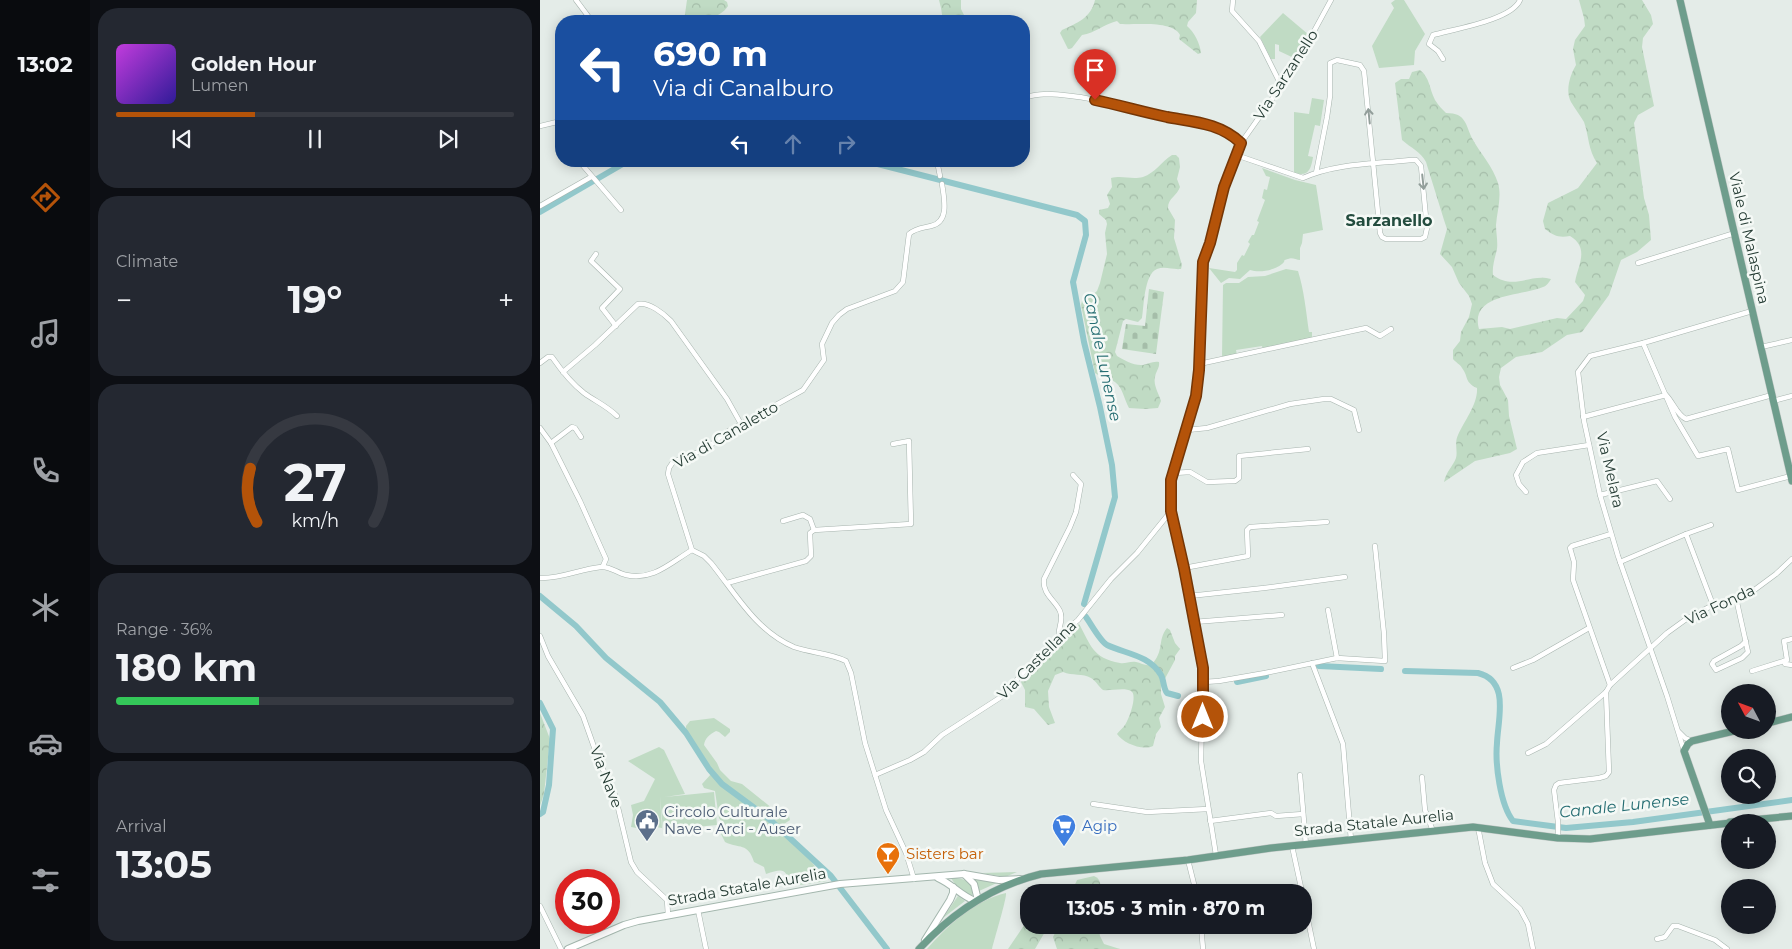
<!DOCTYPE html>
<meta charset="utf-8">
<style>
:root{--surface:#171b24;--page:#242831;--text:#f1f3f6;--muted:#9ea1a6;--line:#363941;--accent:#b45309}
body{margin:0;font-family:Montserrat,sans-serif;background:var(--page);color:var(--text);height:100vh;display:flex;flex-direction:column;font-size:19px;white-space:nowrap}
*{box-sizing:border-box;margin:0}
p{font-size:16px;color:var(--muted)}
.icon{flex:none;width:28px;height:28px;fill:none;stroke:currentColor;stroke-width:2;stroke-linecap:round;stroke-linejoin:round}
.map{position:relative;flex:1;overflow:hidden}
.details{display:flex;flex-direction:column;gap:8px;padding:8px;background:#0d0f14;width:450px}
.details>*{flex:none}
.banner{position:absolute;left:15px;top:15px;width:475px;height:152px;border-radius:20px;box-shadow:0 2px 12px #0003;background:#1a4fa0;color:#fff;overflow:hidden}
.needle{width:32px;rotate:311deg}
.tools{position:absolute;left:1181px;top:684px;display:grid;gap:10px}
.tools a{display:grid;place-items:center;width:55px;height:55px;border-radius:50%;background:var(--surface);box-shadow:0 2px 12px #0003;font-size:25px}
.speed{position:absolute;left:15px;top:869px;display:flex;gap:10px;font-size:25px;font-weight:700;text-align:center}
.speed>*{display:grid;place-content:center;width:65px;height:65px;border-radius:50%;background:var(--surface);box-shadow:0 2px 12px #0003;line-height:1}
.speed .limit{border:8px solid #d22;background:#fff;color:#111}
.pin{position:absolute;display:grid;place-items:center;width:42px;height:42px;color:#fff;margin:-51px -21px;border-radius:50% 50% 50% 0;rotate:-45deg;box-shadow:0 0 5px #0007}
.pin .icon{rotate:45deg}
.me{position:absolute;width:55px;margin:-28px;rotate:0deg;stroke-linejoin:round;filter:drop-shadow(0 0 4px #0008)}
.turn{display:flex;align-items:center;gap:18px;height:105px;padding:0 15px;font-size:22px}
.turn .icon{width:65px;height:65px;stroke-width:2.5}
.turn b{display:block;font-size:35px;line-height:42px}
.lanes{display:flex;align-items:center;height:48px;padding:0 15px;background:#0003;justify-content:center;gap:25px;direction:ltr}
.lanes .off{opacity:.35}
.big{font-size:38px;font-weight:700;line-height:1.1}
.details .card{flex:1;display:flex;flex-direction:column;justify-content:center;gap:8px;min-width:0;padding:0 18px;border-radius:20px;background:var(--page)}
.details .dial{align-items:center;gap:0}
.dial svg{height:130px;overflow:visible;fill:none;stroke:var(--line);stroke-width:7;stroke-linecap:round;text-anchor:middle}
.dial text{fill:var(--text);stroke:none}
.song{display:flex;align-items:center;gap:15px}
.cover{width:60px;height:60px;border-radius:8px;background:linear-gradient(135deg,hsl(290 70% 55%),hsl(250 70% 35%))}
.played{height:5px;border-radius:2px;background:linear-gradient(90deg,var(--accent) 35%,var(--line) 35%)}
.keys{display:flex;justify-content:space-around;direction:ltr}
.heat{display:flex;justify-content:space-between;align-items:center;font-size:28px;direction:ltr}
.charge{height:8px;border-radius:4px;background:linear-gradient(90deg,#34c759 36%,var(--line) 0)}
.trip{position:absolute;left:480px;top:884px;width:292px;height:50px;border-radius:20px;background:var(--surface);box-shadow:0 2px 12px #0003;font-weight:700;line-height:50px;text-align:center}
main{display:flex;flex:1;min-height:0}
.tabs{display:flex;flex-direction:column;width:90px;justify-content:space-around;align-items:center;background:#090b0e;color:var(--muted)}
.tabs .icon{width:35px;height:35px}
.tabs .current{color:var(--accent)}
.tabs b{font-size:22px;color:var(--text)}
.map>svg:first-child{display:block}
</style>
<main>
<nav class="tabs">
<b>13:02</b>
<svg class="icon current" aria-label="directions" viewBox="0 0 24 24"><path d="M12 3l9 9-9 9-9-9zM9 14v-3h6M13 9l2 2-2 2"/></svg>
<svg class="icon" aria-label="music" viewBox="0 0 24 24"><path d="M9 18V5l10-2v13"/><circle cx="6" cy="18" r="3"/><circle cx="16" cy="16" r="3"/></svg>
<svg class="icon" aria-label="phone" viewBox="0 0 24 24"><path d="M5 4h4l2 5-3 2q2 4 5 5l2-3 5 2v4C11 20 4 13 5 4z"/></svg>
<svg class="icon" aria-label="climate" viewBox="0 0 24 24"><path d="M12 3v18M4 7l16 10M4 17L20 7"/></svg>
<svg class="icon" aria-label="car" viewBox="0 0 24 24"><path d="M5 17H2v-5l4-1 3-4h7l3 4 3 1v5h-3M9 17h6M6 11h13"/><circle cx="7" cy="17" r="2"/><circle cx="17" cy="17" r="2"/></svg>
<svg class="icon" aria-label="filters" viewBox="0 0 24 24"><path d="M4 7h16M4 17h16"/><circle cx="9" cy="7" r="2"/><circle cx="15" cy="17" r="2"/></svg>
</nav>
<section class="details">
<div class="card">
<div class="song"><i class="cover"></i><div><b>Golden Hour</b><p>Lumen</p></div></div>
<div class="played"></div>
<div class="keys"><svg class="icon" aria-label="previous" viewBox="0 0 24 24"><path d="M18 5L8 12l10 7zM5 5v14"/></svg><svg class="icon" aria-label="pause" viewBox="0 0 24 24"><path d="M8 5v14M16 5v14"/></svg><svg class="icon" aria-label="next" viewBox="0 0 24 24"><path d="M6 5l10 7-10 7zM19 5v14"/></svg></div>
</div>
<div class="card"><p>Climate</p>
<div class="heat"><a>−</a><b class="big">19°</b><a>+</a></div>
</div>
<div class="card dial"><svg viewBox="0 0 100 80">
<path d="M14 69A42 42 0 1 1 86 69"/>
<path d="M14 69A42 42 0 0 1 10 36" stroke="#b45309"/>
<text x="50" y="56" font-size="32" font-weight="700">27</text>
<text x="50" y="72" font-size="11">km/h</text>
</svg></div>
<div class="card"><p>Range · 36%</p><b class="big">180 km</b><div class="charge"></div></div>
<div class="card"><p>Arrival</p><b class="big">13:05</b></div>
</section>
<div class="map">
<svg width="1252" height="949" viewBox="0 0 1252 949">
<defs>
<pattern id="forest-crowns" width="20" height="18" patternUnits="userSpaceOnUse" patternTransform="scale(1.25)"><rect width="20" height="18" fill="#c0dbc4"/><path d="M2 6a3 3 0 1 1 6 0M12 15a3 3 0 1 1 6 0" fill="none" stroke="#a5bda9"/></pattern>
<pattern id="cemetery-stones" width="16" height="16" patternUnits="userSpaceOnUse" patternTransform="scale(1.25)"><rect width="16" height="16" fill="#c0dbc4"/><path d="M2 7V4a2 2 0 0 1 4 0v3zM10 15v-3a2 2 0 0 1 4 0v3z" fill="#a5bda9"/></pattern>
</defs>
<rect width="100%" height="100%" fill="#e4ece8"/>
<g fill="#c0dbc4">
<polygon points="855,0 864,0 885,34 875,51 874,65 839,68 832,46 854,8 851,3"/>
<polygon points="743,13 769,35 756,59 739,51 739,45 735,44 735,59 731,59 720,37"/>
<path d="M772 98 784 100 780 126 775 125 768 156 773 157C771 170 768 177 754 173V112L769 114Z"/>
<path d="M722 168 755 180 776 185 783 230 763 234 762 243 760 248V260C756 260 752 257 748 259 741 261 747 260 742 264 733 271 719 273 710 270L700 279 689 278 681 283 669 268 695 272 697 270V263L702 255 704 256 710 244 708 242 712 235H714L719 222 717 221 725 200 722 198 724 189 727 190 730 177 726 176Z"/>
<path d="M746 269 758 271C764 290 766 311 769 332H772V338L723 349 722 346 696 350 697 355 682 357 683 285 686 283H699L708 277 725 276Z"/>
<path d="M174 718 190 729V732L185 737 179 732 176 731C170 734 165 738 164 745L177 763 180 770 191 781 202 784 238 813 245 814 249 816 250 820 238 828 265 854 287 881 253 886 250 885C246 867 242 869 226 874L224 867 214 862C208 842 199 849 185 842L181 834 183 824 179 818 175 791 164 788 162 784 172 773V771L146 731V726L150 721Z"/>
<polygon points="119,747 124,750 145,794 125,797 174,792 177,825 123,830 120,796 122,828 109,826 108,830 91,827 93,815 91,805 104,801 115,779 88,761"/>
<polygon points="477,872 465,877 442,873"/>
<polygon points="433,877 448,882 459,882 439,891 438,887"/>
<path d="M411 878C423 877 436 882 432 897 424 896 415 885 411 878Z"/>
<path d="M466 893C467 898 454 940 452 949H387C407 926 435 900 466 893Z"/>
<polygon points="418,896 425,901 403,918"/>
</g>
<g fill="url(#forest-crowns)">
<path d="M147 0H184L187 2 188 6C179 20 158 21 144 21Z"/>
<polygon points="399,0 421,0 421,9 427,21 403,21 401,8"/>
<path d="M555 0H657L656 13 648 22 647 26C654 32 660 43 661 53L658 54 639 39 640 35C633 20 595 25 580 24L577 21C564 24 555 33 542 35L532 48 528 49 520 33 522 30C537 23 551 18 555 0Z"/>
<path d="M1039 0H1102L1111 15 1113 24 1103 38 1102 47 1114 106 1098 115 1094 123 1104 198 1109 215 1111 240 1097 252 1081 260 1069 295 1042 332 1027 335 1002 352 976 357 961 368 959 377 960 385 968 400 969 416 977 449 970 453 935 461 904 482C906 472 913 466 916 458 918 451 914 443 918 435 924 421 938 404 937 388 924 382 929 377 922 368 920 364 915 362 913 359V350L920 341 921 332 929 317 932 304 929 296 919 283 912 267 900 254 907 229 904 220 886 162C881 152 871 148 862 140L855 83 861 79H869L872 72 880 70C890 78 889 88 895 100 898 105 902 109 906 113 927 113 925 125 933 140 941 154 953 167 958 183 962 197 957 211 956 225 956 233 958 241 957 249 955 258 952 266 953 275 974 291 990 273 1011 279 1009 282 1007 286 1003 287 983 296 929 293 939 329L962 327 970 329 1017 318 1026 319 1043 301 1045 295 1035 282C1038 265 1050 248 1030 236 1019 238 1014 236 1005 229L1003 221 1008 203 1038 188 1057 163C1048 150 1049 136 1044 122 1040 115 1035 109 1031 102 1025 91 1030 75 1036 65L1033 49 1035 40 1045 26 1044 18Z"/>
<path d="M632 155H636L639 158 640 167 637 179 640 187C637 196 628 198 628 208L635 220 634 238 642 265 641 269C633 270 625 266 617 269 604 274 604 307 602 318L598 322 586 319 583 321 575 352 577 356C584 360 594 366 603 365 609 364 612 361 619 362 620 368 616 371 615 377 613 385 619 394 621 401L618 408 605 409 589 408C584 399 583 388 575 382 569 378 564 379 555 373L541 305 542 301 550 297 557 291 560 283 567 254 565 233 567 224 566 220 559 214V210L568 208 570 204 567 195 572 187 571 178C583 175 591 180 603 177 615 173 621 162 632 155Z"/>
<path d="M539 624C551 645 552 658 580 663 585 664 590 661 596 662 601 663 605 666 611 665 625 651 617 640 627 628L630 630 635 643 640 649 635 656V660L621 686V694L625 707 619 718 621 727 616 734 613 746C602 751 583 743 577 734 579 731 583 728 585 725 589 719 598 695 591 691 585 687 570 691 563 690 559 687 556 681 551 678 543 673 532 676 523 672L515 675 508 691 509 707 515 723 508 725 494 709 485 707V690L481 682 483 678 518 642Z"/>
<polygon points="0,713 10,739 4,794 0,806"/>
<path d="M554 876C561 879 561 885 560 892H532L537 880Z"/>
<polygon points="489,910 489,925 509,925 495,949 468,949 489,918"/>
<polygon points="519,925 558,925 560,936 564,944 580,949 517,949 513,937"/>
</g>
<polygon fill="url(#cemetery-stones)" points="609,289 624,292 616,354 582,349 586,324 605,326"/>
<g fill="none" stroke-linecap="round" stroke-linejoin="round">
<g stroke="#92c8cb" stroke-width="6">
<polyline points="326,161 537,215 545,221 546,235 533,282 544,342 560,407 572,465 575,497 544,604"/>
<polyline points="0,212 88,161"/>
<polyline points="0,596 36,626 66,658 120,702 146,733 169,769 182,784 228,818 291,876 347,949"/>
<path d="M546 617C551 624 560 641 567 645 586 654 609 655 621 675 624 680 623 688 627 693L638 696"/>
<polyline points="779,666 841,669"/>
<path d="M865 671 938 673C970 681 958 718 957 743 955 764 960 804 973 821L1026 828 1093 822 1252 800"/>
<polyline points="697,682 726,676"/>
<polyline points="0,703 13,729 9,785 3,812 0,814"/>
</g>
<g stroke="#a7b4ae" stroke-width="5.5">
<g id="street">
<polyline points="36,0 48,16 50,21"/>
<polyline points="693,0 692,11 719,41 741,85"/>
<path d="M903 59 898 51 889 44 893 35C914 29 972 20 980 0"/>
<path d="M484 97C491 96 499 94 507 94 546 95 585 107 623 116 652 122 678 122 701 143"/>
<polyline points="0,126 21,121"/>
<path d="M696 155 763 178C796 163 836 164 871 160H876L881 166 887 228 885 237 881 239H846L842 237 840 233 824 71 820 65 797 60 790 63V96L787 117 776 173"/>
<polyline points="39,161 81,210"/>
<polyline points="397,161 400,176"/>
<polyline points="0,206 51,177"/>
<polyline points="56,254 51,261 80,289 62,308 76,326"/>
<polyline points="1098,263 1195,233"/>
<polyline points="1103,343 1135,417 1158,456 1188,449 1198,490 1251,476"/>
<polyline points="1221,347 1252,340"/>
<path d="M0 363 8 357H12C21 370 31 383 44 393 55 401 67 406 77 416"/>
<polyline points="659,364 826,328 840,336 851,329"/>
<path d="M23 372 55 345 98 304C109 302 123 313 131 321L187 399 201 424"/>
<polyline points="1233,401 1252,396"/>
<path d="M1043 417 1126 395C1133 402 1137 415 1146 419L1232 395"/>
<polyline points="0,428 11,443 40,501 66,559 63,566"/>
<polyline points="647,430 667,428 750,404 784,399 791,399 814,410 819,430"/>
<polyline points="11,443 32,427 35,428 41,437"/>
<polyline points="634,473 650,472 667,482 695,481 699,478 699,456 768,449"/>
<polyline points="986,492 979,484 976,475 983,462 997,453 1049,445"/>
<polyline points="1060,495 1117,481 1130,499"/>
<polyline points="243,521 263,515 270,519 274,530"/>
<polyline points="1146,534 1171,525"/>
<polyline points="1080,562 1146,534 1173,605"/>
<polyline points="644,568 708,556 707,530 710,527 787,522"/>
<path d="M0 578C21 579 40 569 61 567 70 566 77 573 86 575 113 581 130 563 152 550"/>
<polyline points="187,583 266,561 271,556 270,533 274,530 371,524 369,441 353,444"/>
<polyline points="649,596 724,588 805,577"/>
<polyline points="1196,598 1208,652 1202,658 1176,670 1172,664 1174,661 1201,646 1206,641"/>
<polyline points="788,610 797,658"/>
<polyline points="654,622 742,615"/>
<path d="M519 635C518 627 524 620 520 611 515 600 502 594 504 579L530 527 536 512 541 484 533 475"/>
<polyline points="0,636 8,656 43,716 59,761 75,795 91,862 97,872 127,900 128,915"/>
<polyline points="1244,661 1245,664 1252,665"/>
<polyline points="772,663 803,744 811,840"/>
<polyline points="973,668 993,660 1049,628"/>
<polyline points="1212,671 1247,660 1244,641 1252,639"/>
<polyline points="664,682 679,681 725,673 797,658 845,661 844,634 835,546"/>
<polyline points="1070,685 1033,580 1034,562 1030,548 1032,546 1071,534"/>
<polyline points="1139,732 1145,738 1152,741"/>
<polyline points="1144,751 1127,696 1078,556 1060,495 1044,421 1038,372 1050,356 1103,343 1212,311"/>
<polyline points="988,753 1006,744 1066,692 1070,685 1127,633 1145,620 1173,605 1213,591 1236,574 1252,559"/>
<polyline points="335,775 370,760 384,752 402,735 461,697 510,644 538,620 571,579 597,553 631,511"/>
<polyline points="760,775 766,845"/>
<polyline points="882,777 885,810 893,831"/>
<polyline points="553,804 607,812 668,809"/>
<polyline points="670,821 731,813 736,816 763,814"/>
<polyline points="938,827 945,863 953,884 980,909 988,924 993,949"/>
<polyline points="1018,838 1018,822 1014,790 1016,785 1019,783 1059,778 1066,776 1069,772 1066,692"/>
<polyline points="752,846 762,892"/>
<polyline points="676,855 661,761 663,669 644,568 631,511 631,480 656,397 659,370 663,262 670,243 684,187 701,143 754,68 791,0"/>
<polyline points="648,860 656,892"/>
<path d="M374 879 366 853 346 810 325 743 311 673 306 661C290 653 271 653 254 647 216 631 196 594 171 563L164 556 152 550 128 474 129 468 133 462 166 449 185 433 263 390 284 360 282 344 292 323 299 315 307 309 355 291 363 282 369 234C376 228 383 228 391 226 410 222 404 198 402 184"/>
<polyline points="764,901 774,949"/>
<polyline points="0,906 21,949"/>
<polyline points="158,910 166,949"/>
<polyline points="661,925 663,949"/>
<polyline points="1117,939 1125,937 1133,926 1138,926 1175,940 1187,949"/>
</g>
</g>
<g stroke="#a4b7ae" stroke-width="8">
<g id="secondary">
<polyline points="424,874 434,884 438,900"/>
<path d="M398 878C412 884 421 896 435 901"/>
<polyline points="385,940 410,900 413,893 413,887"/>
<polyline points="28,949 84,925 98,921 300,884 424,874 459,880 481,879"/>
</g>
</g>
<g stroke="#c2c8c6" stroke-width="8">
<g id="primary">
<polyline points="1140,0 1252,481"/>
<polyline points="1228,723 1252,717"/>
<polyline points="1190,822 1252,816"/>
<polyline points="1170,825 1144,751 1148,744 1152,741 1198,730"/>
<path d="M379 949C413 912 452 886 501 874L648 860 731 848 933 827 1018 838 1050 839 1190 823"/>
</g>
</g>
<use href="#street" stroke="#fff" stroke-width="4.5"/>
<use href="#secondary" stroke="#fff" stroke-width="6"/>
<use href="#primary" stroke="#6e9d8c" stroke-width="7"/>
</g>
<defs><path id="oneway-shaft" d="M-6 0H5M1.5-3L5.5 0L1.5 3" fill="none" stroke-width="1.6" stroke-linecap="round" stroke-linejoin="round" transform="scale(1.25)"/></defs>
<g stroke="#929e9a">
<use href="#oneway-shaft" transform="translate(829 116) rotate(-96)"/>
<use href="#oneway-shaft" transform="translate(883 182) rotate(84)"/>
</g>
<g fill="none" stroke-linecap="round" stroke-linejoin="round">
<g stroke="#753606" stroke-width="12">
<path id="route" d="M555 100C579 105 603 112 627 117 654 122 680 123 701 143L684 187 670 243 663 262 659 370 656 396 631 480V511L644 568 663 668V717"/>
</g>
<use href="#route" stroke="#b45309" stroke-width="9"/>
</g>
<defs>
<g id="civic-pin" transform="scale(1.25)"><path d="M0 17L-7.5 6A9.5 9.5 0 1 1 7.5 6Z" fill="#5c6f8a" stroke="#f5f9f6"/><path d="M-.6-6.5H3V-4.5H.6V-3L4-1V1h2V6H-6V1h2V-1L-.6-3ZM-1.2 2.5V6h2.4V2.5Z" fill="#fff"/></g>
<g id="supermarket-pin" transform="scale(1.25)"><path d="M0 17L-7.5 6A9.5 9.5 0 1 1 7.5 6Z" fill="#3f7fe0" stroke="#f5f9f6"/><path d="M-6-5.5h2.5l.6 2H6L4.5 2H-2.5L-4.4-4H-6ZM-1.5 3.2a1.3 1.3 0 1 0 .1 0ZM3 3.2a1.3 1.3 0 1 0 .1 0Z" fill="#fff"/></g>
<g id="bar-pin" transform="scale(1.25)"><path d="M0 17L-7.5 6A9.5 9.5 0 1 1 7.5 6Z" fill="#e8710a" stroke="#f5f9f6"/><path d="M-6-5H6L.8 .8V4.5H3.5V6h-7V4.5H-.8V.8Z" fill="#fff"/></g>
</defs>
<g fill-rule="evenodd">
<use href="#civic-pin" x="107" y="821"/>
<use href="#supermarket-pin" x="524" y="826"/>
<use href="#bar-pin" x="348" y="854"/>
</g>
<g text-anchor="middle" stroke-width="5" stroke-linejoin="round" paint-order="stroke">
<g font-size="15" fill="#253c34" stroke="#f5f9f6">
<text transform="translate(746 75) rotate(-57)" y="5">Via Sarzanello</text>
<text transform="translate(1209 238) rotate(77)" y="5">Viale di Malaspina</text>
<text transform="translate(186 435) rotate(-30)" y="5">Via di Canaletto</text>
<text transform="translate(1070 470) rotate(77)" y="5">Via Melara</text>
<text transform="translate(1180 605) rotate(-25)" y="5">Via Fonda</text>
<text transform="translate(497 660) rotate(-45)" y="5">Via Castellana</text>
<text transform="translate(66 777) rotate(69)" y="5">Via Nave</text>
<text transform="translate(834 823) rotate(-6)" y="5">Strada Statale Aurelia</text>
<text transform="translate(207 887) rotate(-10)" y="5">Strada Statale Aurelia</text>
</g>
<g font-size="15" fill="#4e5e75" stroke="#f5f9f6" text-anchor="start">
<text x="124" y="817">Circolo Culturale<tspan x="124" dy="17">Nave - Arci - Auser</tspan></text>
</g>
<g font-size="15" fill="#366cbe" stroke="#f5f9f6" text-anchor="start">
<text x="542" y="831">Agip</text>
</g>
<g font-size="15" fill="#c56008" stroke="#f5f9f6" text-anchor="start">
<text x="366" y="859">Sisters bar</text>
</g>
<g font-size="16" font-weight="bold" fill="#234c3e" stroke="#f5f9f6">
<text x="849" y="226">Sarzanello</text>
</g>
<g font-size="16" font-style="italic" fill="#256d72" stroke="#f5f9f6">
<text transform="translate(563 357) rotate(78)" y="6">Canale Lunense</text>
<text transform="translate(1084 805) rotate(-6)" y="6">Canale Lunense</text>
</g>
</g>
</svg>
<div class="tools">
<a><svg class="needle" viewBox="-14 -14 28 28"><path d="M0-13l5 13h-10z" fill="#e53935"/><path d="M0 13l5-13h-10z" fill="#9ea1a6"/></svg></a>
<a><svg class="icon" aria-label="search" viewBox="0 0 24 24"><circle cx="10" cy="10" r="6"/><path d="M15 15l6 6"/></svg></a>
<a>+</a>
<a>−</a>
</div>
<div class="speed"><div class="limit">30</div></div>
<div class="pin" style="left:555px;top:100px;background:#d93025"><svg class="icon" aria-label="arrive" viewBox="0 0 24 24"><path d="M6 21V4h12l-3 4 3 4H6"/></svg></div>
<svg class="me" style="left:663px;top:717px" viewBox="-20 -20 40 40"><circle r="17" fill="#b45309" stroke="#fff" stroke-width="3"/><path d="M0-11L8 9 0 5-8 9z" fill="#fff"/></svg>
<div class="trip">13:05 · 3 min · 870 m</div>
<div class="banner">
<div class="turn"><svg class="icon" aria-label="left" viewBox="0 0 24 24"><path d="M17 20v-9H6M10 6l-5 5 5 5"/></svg><div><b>690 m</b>Via di Canalburo</div></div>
<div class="lanes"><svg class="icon" aria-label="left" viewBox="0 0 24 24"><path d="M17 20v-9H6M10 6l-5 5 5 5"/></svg><svg class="icon off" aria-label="ahead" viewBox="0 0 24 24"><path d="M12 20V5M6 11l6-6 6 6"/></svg><svg class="icon off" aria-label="right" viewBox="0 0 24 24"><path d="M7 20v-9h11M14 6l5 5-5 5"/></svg></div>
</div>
</div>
</main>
